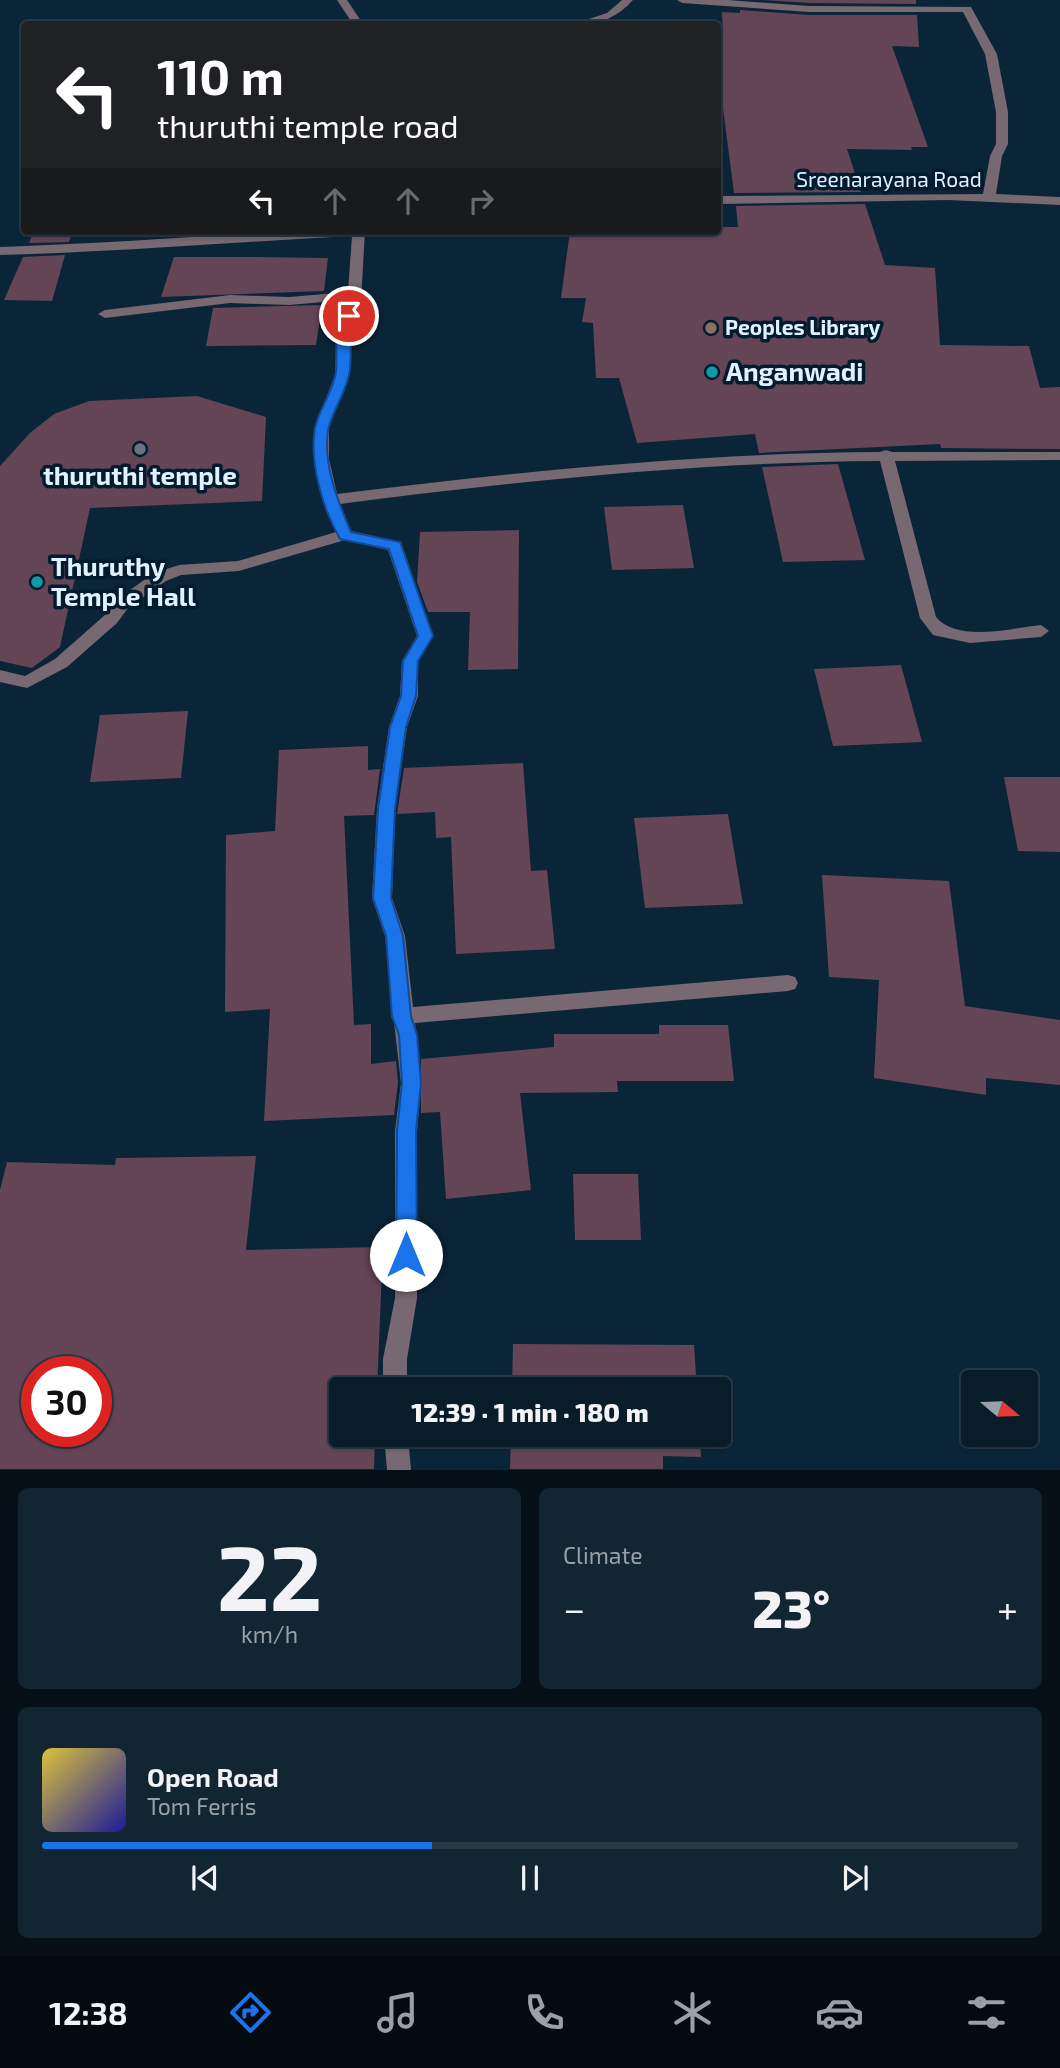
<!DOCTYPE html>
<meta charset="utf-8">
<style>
:root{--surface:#081c2a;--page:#112532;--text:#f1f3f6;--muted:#98a1a8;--line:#293a47;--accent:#1a73e8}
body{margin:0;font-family:"Exo 2",sans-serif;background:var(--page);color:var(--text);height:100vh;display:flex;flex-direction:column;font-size:26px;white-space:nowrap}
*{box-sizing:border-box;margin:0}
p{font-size:23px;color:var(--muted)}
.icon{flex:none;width:38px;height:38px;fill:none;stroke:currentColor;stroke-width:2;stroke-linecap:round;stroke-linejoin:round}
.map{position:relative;height:1470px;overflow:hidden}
.panel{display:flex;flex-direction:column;gap:18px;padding:18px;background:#040f17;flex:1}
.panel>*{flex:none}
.banner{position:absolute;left:21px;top:21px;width:700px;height:214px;border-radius:7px;box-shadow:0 2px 5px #0004,0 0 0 2px var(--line);background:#202124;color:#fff;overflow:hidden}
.needle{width:46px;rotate:109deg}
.tools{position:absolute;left:961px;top:1370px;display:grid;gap:14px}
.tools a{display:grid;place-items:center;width:77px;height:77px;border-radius:7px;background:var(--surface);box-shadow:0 2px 5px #0004,0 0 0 2px var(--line);font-size:35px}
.speed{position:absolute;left:21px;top:1356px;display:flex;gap:14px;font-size:35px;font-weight:700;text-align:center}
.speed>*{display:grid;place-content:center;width:91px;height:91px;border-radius:50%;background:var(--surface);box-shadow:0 2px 5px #0004,0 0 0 2px var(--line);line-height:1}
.speed .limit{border:10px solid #d22;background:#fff;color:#111}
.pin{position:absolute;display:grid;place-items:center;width:60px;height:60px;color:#fff;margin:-30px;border:4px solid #fff;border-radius:50%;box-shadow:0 2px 7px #0007}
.me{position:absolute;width:77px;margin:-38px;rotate:0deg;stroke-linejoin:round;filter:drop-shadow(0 0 5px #0008)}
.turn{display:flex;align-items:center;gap:24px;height:147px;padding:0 21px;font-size:32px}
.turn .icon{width:91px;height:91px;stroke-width:2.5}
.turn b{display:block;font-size:49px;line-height:60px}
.lanes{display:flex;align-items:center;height:66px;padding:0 21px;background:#0003;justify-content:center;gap:35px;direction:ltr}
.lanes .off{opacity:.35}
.big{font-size:52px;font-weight:800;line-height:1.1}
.panel .card{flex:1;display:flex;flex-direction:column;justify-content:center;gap:10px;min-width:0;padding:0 24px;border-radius:10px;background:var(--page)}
.panel .dial{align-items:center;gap:0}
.dial b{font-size:91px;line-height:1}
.song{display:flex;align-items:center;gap:21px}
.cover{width:84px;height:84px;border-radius:10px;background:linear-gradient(135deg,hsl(50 70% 55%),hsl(240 70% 35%))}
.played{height:7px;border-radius:4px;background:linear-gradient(90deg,var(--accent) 40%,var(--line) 40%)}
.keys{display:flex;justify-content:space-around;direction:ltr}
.heat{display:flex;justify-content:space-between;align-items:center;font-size:38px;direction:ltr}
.panel .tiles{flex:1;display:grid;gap:18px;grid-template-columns:1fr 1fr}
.card:last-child{grid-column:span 2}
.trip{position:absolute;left:329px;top:1377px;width:402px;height:70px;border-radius:7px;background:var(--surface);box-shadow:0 2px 5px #0004,0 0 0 2px var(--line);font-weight:800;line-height:70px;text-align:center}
.tabs{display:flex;height:112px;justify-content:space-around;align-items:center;background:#030b11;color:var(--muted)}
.tabs .icon{width:49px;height:49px}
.tabs .active{color:var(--accent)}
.tabs b{font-size:32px;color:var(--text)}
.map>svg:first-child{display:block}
</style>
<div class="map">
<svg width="1060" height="1470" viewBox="0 0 1060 1470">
<rect width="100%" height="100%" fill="#0b2538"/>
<g fill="#644556" fill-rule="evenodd">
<polygon points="763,0 916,0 916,4 809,3"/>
<polygon points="740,10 809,15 917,15 919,47 892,46 928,147 911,147 912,150 847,149 861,192 734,193 719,78 719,35 723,35 722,12 740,13"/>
<polygon points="865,204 885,265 935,268 940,345 1029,346 1040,388 1060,387 1060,449 941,448 940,444 759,453 755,434 637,443 619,378 596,378 593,323 582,322 586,298 561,298 570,231 718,231 718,227 738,227 736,206"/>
<polygon points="34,231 72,231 69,242 29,243"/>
<polygon points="65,255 52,301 4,300 23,257"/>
<polygon points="174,257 251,257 328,258 324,291 161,297"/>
<polygon points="322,305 316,345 206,346 213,308"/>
<polygon points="197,396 266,417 262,501 90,508 60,647 32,668 0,661 0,466 30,433 54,414 89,401"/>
<polygon points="838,464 865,560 783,562 762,467"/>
<polygon points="683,505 694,568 612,570 604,507"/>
<polygon points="519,530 518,669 468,670 470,612 428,612 417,582 420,532"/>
<polygon points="901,665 922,742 833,746 814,669"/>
<polygon points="188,711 181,778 90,782 100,715"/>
<polygon points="368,746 368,770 380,769 374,815 344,816 354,1025 371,1024 371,1064 396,1061 398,1083 394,1115 264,1121 270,1009 225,1012 226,835 275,831 279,750"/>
<polygon points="523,763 531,871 547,870 555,949 456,954 451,837 436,838 435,812 397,814 404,768"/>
<polygon points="1004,777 1060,777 1060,852 1018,851"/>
<polygon points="728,814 743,904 645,908 634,818"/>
<polygon points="822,875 949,881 965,1006 1060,1020 1060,1085 986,1078 986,1095 874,1078 879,980 829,977"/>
<polygon points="659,1025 728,1025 734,1081 617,1081 618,1092 520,1093 531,1190 446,1199 440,1112 421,1113 421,1059 554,1047 554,1034 659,1034"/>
<path d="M256 1156 246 1250 383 1247 377 1390H341V1435H375L374 1469H0V1190L7 1162 115 1165 116 1158ZM37 1372H96V1432H37Z"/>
<polygon points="573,1174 638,1174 641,1240 575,1240"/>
<polygon points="513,1344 694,1345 697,1390 512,1390"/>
<polygon points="511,1435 700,1435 701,1457 663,1456 663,1469 510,1469"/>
</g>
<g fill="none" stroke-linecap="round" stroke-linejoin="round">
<g fill="#776871" fill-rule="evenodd">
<polygon points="337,0 347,0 363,24 353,24"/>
<path d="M622 0H633C617 18 597 26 574 24L607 13Z"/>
<polygon points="677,0 727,0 809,6 971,7 997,54 1008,112 1008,144 1002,156 996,194 1060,197 1060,205 948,200 718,204 718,196 983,194 990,156 996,144 996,112 985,54 963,12 809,12 682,3"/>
<path d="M300 231H365L361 301 351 330 349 375 329 428V459L337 494C517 472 698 453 880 452L886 450 892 452H1060V460L895 461 936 617C958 643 1010 628 1041 625L1049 631 1041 637 970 643 933 635 920 618 880 461C700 462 519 481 340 504L351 531 401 542 433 636 418 661V696L407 727 395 809 392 898 405 936 413 1007 788 975 795 977 798 983 795 989 788 991 415 1023 421 1083 417 1131V1298L407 1359V1390H383V1359L395 1298V1131L401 1083 394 1022 391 1016 393 1012 385 936 372 898 377 809 389 727 400 696 402 661 417 636 388 550 345 540 239 571 181 575 166 581 128 608 117 623 67 667 27 688 0 682V670L25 676 55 659 105 615 116 600 154 573 179 565 238 561 336 532 323 500 315 459V428L335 375 337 330 347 300 289 305 230 303 105 318 98 314 105 310 230 295 289 297 348 292 352 236C235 242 118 252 0 255V247C100 244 200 236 300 231Z"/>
<polygon points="384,1435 408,1435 411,1470 387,1470"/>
</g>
</g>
<path fill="#1a73e8" stroke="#114b97" stroke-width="2" d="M349 312 355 316C348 336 353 355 349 375 345 393 334 409 329 426 321 460 338 502 351 532L400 542 433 636 418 661 416 696 406 727 395 809 391 898 403 936 411 1016 417 1035 421 1083 416 1131 417 1255 414 1261 406 1264 399 1261 396 1255 397 1131 402 1083 399 1035 392 1016 386 936 373 898 378 809 390 727 401 696 403 661 418 636 389 549 340 539C323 509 309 463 315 428 319 409 333 392 336 372 338 356 331 319 349 312Z"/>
<circle fill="#8d6e63" stroke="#031b2e" stroke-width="2.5" cx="711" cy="328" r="7"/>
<g fill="#0f9aa8" stroke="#031b2e" stroke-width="2.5">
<circle cx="712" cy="372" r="7"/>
<circle cx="37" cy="582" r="7"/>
</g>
<circle fill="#6b7280" stroke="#031b2e" stroke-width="2.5" cx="140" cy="449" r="7"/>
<g text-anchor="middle" stroke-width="7" stroke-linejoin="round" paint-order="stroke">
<g font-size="21" fill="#e1f1fe" stroke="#031b2e">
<text x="889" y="187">Sreenarayana Road</text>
</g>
<g font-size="21" font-weight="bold" fill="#e1f1fe" stroke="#031b2e" text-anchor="start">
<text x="725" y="335">Peoples Library</text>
</g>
<g font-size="26" font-weight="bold" fill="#e1f1fe" stroke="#031b2e" text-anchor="start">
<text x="726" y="381">Anganwadi</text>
<text x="140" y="485" text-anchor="middle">thuruthi temple</text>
<text x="51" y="576">Thuruthy<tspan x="51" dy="30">Temple Hall</tspan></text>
</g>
</g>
</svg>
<div class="tools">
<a><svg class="needle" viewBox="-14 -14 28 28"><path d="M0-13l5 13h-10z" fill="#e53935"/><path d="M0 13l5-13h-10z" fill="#98a1a8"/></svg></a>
</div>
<div class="speed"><div class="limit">30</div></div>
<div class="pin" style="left:349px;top:316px;background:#d93025"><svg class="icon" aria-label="arrive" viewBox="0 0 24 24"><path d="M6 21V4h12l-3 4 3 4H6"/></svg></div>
<svg class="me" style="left:406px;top:1255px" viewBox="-20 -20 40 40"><circle r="19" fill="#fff"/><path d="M0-13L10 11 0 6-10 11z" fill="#1a73e8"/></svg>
<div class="trip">12:39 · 1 min · 180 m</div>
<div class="banner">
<div class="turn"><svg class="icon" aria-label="left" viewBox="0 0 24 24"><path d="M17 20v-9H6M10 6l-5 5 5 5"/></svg><div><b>110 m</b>thuruthi temple road</div></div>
<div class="lanes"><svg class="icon" aria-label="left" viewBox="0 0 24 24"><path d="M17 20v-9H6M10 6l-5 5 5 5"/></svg><svg class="icon off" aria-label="ahead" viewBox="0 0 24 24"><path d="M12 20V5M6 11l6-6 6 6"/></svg><svg class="icon off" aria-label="ahead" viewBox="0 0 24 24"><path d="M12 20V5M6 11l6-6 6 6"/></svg><svg class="icon off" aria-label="right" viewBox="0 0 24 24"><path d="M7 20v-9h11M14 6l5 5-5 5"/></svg></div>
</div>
</div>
<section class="panel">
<div class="tiles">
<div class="card dial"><b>22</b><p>km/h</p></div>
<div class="card"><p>Climate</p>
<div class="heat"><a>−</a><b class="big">23°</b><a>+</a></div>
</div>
<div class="card">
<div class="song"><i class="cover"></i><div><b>Open Road</b><p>Tom Ferris</p></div></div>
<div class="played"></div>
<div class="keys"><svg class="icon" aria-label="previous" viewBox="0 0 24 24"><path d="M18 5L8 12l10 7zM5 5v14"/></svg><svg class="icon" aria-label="pause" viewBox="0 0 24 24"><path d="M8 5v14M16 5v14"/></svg><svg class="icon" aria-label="next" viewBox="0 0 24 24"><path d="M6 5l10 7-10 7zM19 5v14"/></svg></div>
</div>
</div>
</section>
<nav class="tabs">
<b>12:38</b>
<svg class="icon active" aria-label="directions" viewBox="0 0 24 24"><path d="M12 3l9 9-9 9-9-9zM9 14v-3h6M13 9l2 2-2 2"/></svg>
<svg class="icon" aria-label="music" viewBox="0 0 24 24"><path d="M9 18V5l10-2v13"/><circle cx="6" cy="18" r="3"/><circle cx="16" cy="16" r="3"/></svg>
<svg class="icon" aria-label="phone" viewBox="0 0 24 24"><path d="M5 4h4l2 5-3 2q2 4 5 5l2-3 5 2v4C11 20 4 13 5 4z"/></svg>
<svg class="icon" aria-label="climate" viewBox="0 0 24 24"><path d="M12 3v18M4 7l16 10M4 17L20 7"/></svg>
<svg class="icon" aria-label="car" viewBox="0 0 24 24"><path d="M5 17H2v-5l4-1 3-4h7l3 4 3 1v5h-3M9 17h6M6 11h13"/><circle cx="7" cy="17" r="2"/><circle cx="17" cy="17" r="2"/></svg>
<svg class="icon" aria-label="filters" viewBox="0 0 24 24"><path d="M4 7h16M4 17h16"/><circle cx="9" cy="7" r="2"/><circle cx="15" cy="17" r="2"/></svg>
</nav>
